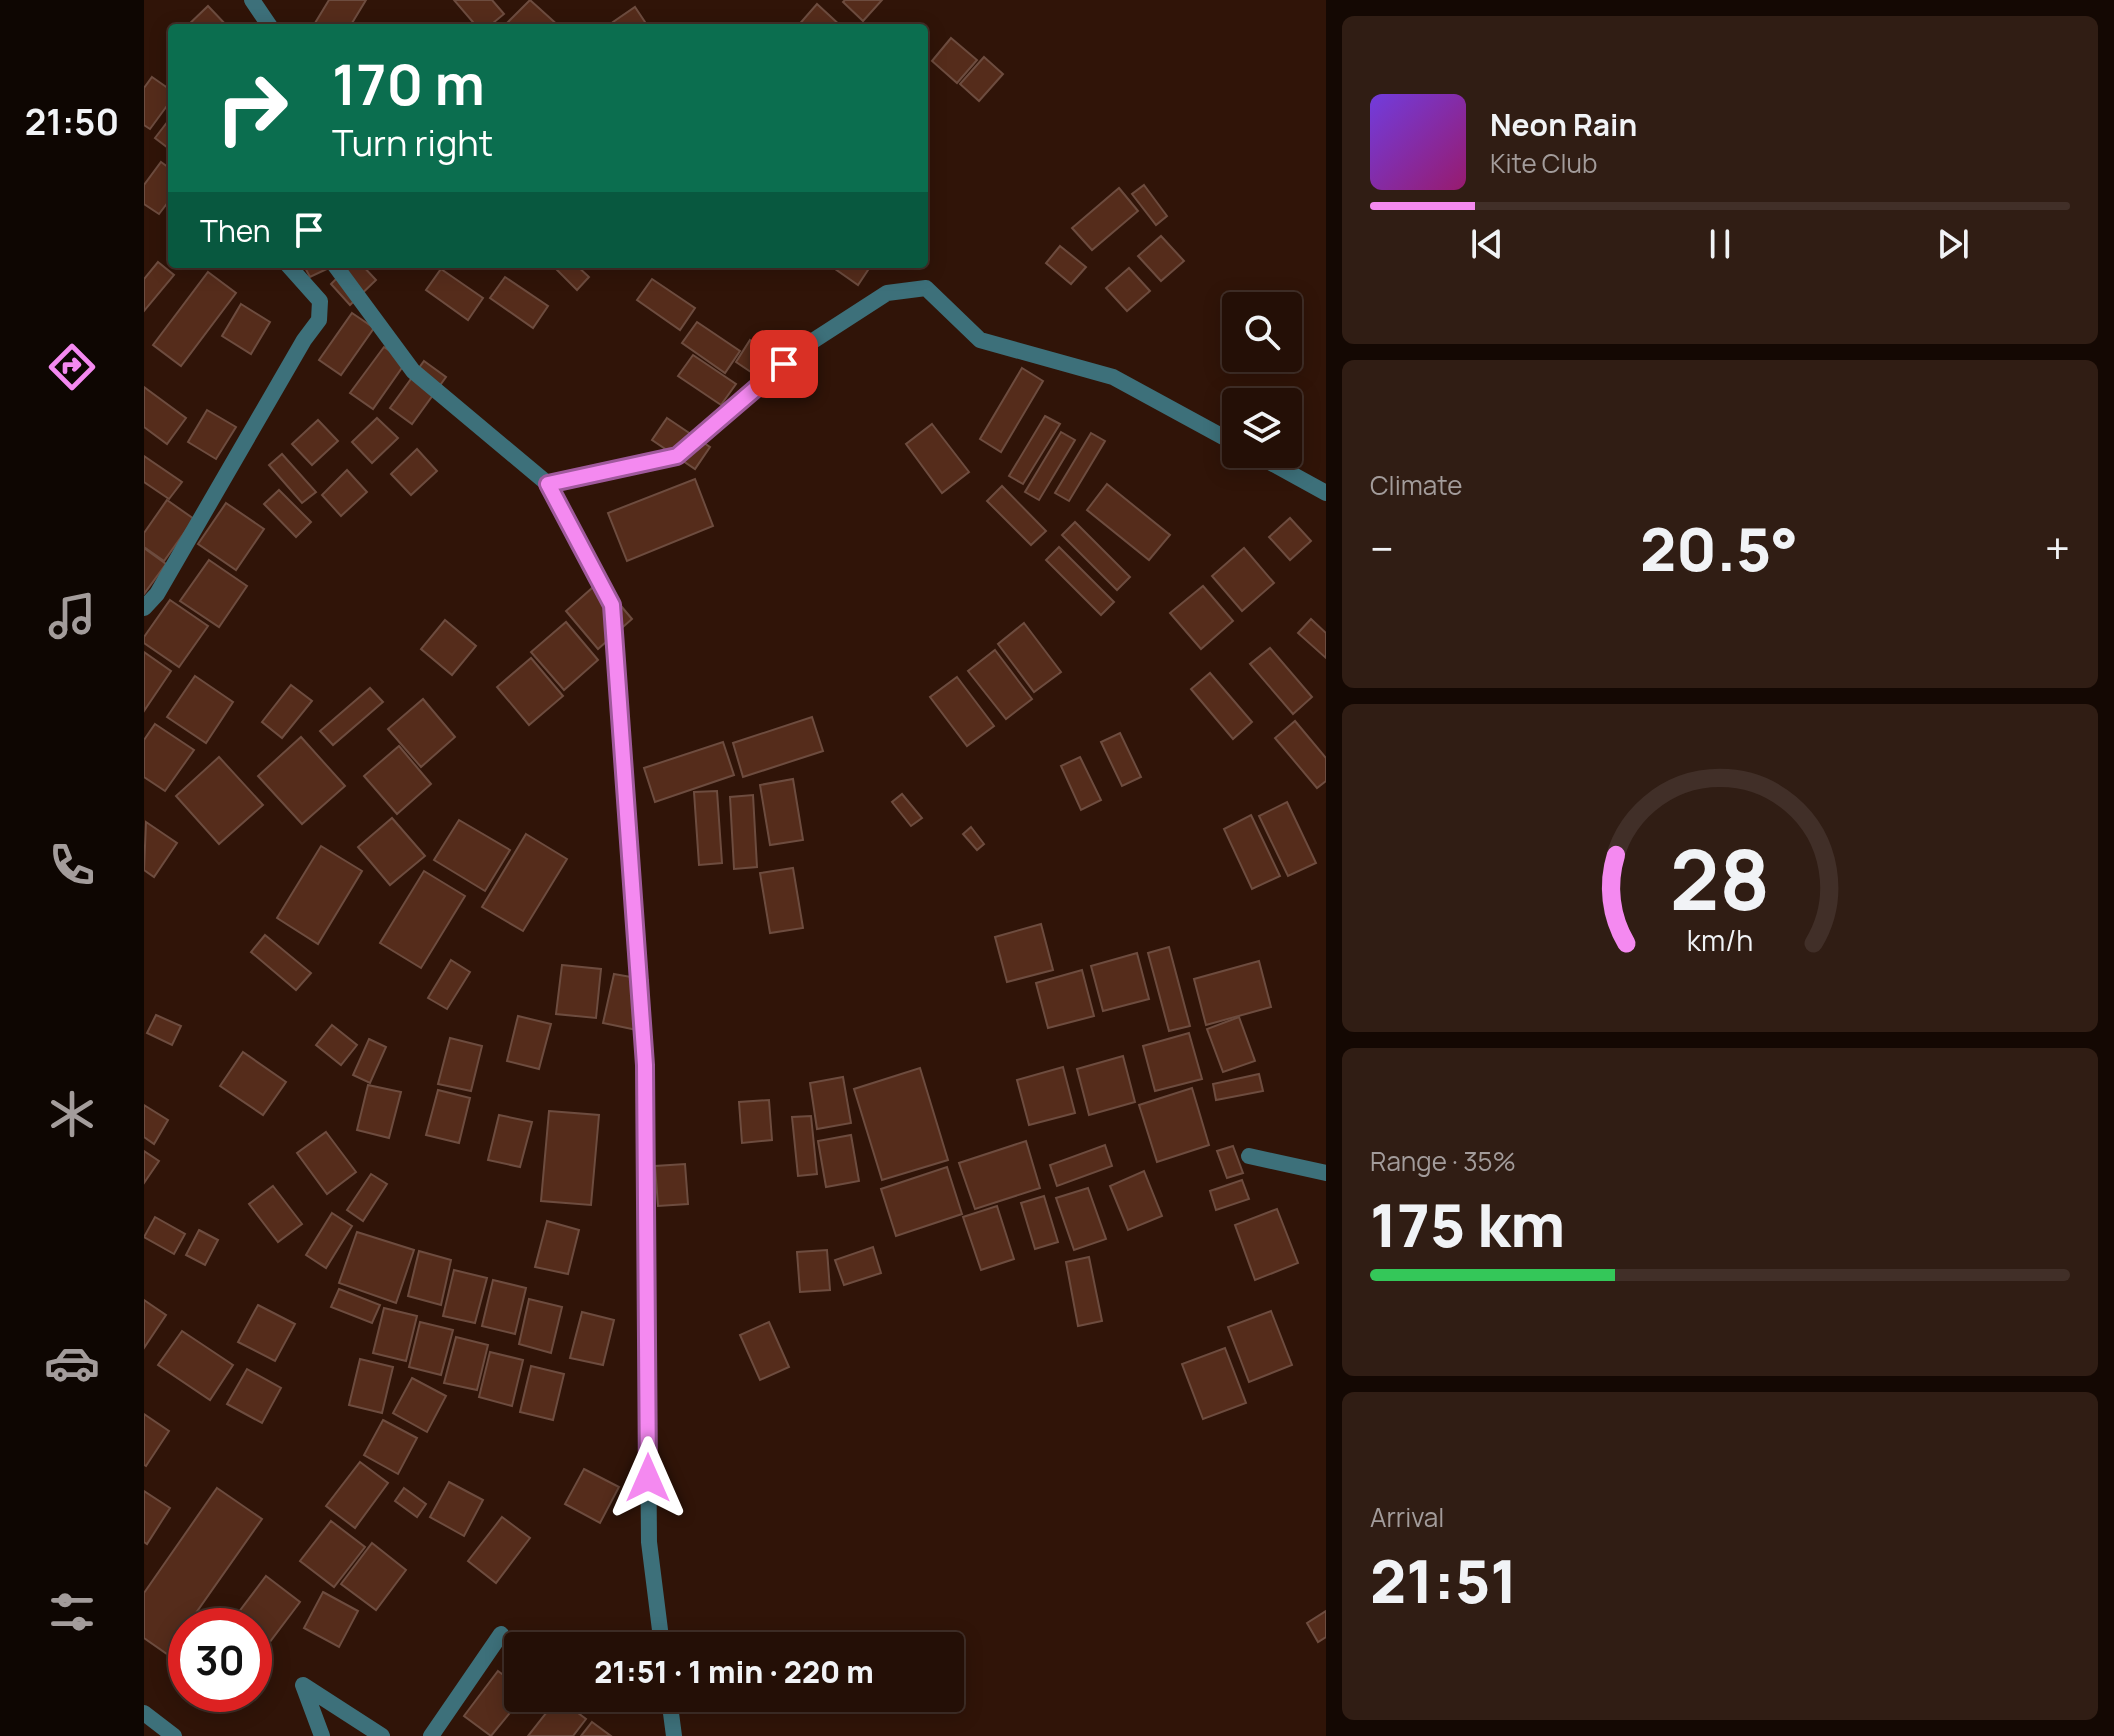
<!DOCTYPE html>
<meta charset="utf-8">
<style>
:root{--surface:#240f06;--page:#301d14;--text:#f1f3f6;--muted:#a39c9b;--line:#412f28;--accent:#f489f0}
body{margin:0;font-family:Manrope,sans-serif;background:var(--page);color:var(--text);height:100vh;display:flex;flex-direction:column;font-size:30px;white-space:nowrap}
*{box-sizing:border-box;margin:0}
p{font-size:26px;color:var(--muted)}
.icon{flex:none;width:44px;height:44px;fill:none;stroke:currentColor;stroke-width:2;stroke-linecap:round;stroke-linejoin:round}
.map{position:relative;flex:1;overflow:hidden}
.side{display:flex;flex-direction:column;gap:16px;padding:16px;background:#140803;width:788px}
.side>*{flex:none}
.guide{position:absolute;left:24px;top:24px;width:760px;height:244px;border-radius:8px;box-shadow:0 4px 20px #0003,0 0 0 2px var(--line);background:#0b6e4f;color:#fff;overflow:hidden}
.controls{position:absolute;left:1078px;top:292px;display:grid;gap:16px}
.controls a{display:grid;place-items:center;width:80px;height:80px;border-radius:8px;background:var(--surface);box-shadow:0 4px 20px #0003,0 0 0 2px var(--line);font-size:40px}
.speed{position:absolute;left:24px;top:1608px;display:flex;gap:16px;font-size:40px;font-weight:700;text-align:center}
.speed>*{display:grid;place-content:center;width:104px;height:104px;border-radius:50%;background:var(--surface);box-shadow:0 4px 20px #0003,0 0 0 2px var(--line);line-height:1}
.speed .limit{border:12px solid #d22;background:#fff;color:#111}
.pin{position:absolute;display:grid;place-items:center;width:68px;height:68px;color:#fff;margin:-34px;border-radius:16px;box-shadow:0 4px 12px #0006}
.me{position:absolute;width:88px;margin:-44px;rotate:0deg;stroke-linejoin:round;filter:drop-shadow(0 0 6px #0008)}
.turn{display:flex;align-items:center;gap:28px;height:168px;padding:0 32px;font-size:36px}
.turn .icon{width:104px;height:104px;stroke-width:2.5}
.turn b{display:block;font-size:56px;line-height:68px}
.then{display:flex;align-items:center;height:76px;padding:0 32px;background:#0003;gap:16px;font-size:30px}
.big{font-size:60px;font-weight:800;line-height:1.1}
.side .tile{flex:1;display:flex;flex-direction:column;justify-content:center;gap:12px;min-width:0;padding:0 28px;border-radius:12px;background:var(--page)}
.side .dial{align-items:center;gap:0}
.dial svg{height:208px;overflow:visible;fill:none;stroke:var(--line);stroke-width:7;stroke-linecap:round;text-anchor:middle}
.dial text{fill:var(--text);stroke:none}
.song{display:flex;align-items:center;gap:24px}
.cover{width:96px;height:96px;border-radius:12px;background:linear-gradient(135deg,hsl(260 70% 55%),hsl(320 70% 35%))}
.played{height:8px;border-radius:4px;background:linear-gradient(90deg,var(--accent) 15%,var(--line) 15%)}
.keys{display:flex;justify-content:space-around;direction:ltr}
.heat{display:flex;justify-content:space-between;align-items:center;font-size:44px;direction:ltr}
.charge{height:12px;border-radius:6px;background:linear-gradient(90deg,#34c759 35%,var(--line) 0)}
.trip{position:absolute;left:360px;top:1632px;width:460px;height:80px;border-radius:8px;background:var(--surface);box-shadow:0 4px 20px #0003,0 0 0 2px var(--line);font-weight:800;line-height:80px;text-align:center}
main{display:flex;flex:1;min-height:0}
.tabs{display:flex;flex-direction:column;width:144px;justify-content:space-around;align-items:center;background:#0e0602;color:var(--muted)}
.tabs .icon{width:56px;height:56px}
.tabs .current{color:var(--accent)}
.tabs b{font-size:36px;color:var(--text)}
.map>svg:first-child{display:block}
</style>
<main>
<nav class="tabs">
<b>21:50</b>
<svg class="icon current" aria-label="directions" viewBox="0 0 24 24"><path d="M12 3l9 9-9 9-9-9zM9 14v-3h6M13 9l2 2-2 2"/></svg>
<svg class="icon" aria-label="music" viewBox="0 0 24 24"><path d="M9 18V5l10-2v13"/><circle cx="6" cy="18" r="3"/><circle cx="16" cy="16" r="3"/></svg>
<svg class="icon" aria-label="phone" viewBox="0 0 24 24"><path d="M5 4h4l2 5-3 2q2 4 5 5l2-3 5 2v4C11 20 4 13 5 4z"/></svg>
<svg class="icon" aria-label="climate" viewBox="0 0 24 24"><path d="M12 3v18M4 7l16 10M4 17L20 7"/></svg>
<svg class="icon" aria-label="car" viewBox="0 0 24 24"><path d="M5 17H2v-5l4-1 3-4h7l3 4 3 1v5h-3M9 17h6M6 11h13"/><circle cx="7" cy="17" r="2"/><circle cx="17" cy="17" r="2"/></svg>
<svg class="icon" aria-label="filters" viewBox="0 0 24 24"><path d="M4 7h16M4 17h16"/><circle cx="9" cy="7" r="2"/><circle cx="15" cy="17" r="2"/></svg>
</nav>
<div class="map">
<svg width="1182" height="1736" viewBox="0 0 1182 1736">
<rect width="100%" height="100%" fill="#301408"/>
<g fill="#552c1b" stroke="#6d4c3f" stroke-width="2">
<polygon points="185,0 222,0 205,28 168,28"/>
<polygon points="310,0 348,0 360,14 343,28 334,28"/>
<polygon points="386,0 417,28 358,28"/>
<polygon points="701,0 738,0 719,21 699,2"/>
<polygon points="673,4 699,28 652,28"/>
<polygon points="64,6 85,28 41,28"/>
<polygon points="491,7 505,28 473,28 469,22"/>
<polygon points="807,38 833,60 813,83 788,61"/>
<polygon points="840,57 859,74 835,101 816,84"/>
<polygon points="8,77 28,91 28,99 6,129 0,125 0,88"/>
<polygon points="28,116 28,151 11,138"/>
<polygon points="17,162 28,170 28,197 15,214 0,204 0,185"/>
<polygon points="1000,185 1023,216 1012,225 988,194"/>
<polygon points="975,188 994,211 948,250 928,228"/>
<polygon points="1017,236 1040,261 1017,281 994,256"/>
<polygon points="916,246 942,267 927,284 902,263"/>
<polygon points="14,262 30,275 0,311 0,279"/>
<polygon points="159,264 185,264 187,267 166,277"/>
<polygon points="207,264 217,264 232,280 206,305 187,284"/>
<polygon points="416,264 431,264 445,277 433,290 412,269"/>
<polygon points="684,264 728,264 714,285"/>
<polygon points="985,268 1006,291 983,311 962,288"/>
<polygon points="297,269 339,298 324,320 282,290"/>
<polygon points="64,272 92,293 37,366 9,345"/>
<polygon points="361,277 404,306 389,328 346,298"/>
<polygon points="508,279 551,308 536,330 493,300"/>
<polygon points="97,304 126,322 107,354 78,336"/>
<polygon points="208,313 230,328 197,375 175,360"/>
<polygon points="553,322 596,351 581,373 538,343"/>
<polygon points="606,340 649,369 635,391 592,362"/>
<polygon points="240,347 262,362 229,409 206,393"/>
<polygon points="549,355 592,384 577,405 534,376"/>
<polygon points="280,361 302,377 268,424 246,408"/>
<polygon points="878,368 899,381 857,452 836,439"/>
<polygon points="0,387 42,418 23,444 0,427"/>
<polygon points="63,410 92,427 72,459 44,442"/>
<polygon points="901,416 916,424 879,484 865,476"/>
<polygon points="233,418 254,438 228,463 208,442"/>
<polygon points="523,418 566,447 551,469 508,440"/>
<polygon points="174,420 194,441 168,465 148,444"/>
<polygon points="788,424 825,472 798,493 762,444"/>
<polygon points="917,432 931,440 895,500 881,492"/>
<polygon points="947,433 961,441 925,501 911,493"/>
<polygon points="273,449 293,471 267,495 247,474"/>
<polygon points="138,454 172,492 158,503 125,465"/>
<polygon points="0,456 38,482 25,499 0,482"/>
<polygon points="203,470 223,492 197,516 178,495"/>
<polygon points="551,479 569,526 483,561 464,513"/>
<polygon points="963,484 1026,535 1005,560 943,510"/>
<polygon points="858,486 902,531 887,545 843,501"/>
<polygon points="135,490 167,522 152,537 120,504"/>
<polygon points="23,500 50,519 20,561 0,547 0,533"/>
<polygon points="82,503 120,529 92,570 54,544"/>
<polygon points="1146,518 1167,541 1146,560 1125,537"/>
<polygon points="931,522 986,577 973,590 918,535"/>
<polygon points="915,547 970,602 957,615 902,560"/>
<polygon points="0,548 22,564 0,594"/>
<polygon points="1100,548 1130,583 1098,611 1068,576"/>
<polygon points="65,560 103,586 75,627 36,601"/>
<polygon points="456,581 488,619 454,649 422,611"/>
<polygon points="1059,586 1089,621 1057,649 1026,613"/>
<polygon points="26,600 64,626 35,667 0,643 0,637"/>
<polygon points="1167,619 1182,633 1182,658 1154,633"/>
<polygon points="301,620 332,646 308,675 277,649"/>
<polygon points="422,622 454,660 420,690 387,652"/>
<polygon points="880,623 917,672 890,692 854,644"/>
<polygon points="1126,648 1168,697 1149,714 1106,664"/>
<polygon points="851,650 888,699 862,719 824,671"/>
<polygon points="0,652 27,671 0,711"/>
<polygon points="387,658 419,696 385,725 353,687"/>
<polygon points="1066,673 1108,722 1089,739 1047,689"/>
<polygon points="51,676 89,702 62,743 23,717"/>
<polygon points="813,677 850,726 823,746 786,697"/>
<polygon points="147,685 168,701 138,738 118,722"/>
<polygon points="226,688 239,702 189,745 176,731"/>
<polygon points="279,699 311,737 277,767 244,729"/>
<polygon points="668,717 679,751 599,777 589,743"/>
<polygon points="1151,721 1182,758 1182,781 1173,788 1131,738"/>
<polygon points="11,724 50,750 21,791 0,777 0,740"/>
<polygon points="976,733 997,777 978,786 957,742"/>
<polygon points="157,737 201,786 158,824 114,776"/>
<polygon points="579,742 590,775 511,802 500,768"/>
<polygon points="255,746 287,784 253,814 220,776"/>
<polygon points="75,757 119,805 75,844 32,796"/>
<polygon points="936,757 957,800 937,810 917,766"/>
<polygon points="649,779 659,840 626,845 616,785"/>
<polygon points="573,791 578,863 555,865 550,792"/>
<polygon points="758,794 778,818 767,826 748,802"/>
<polygon points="609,795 613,867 590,869 586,797"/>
<polygon points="1143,802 1172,863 1144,876 1115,816"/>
<polygon points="1107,815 1136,876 1108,889 1080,829"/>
<polygon points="248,818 281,856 246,885 214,847"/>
<polygon points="315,820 366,850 341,891 290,860"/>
<polygon points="2,822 33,843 10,877 0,870"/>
<polygon points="827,827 840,844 833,850 819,834"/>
<polygon points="382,834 423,859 379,931 338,907"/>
<polygon points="177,846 218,871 174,944 133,918"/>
<polygon points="649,868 659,928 626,933 616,873"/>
<polygon points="280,871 321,896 277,968 236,943"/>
<polygon points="897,924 909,970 863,982 851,937"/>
<polygon points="121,935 167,973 152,990 107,952"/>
<polygon points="1025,947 1046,1026 1025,1031 1004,953"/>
<polygon points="993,953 1005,999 959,1011 947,966"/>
<polygon points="307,960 326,972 303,1009 284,998"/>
<polygon points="1115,961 1127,1007 1062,1025 1050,979"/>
<polygon points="418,965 457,969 452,1018 412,1014"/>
<polygon points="938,970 950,1016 904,1028 892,983"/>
<polygon points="470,974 504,980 493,1030 459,1023"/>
<polygon points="12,1015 37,1026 28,1045 3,1033"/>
<polygon points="374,1016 407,1024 395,1069 363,1061"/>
<polygon points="1095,1017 1111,1061 1079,1072 1063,1029"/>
<polygon points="188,1025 213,1045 197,1065 172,1045"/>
<polygon points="1045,1033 1058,1079 1011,1091 999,1046"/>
<polygon points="306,1038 338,1046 327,1091 294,1084"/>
<polygon points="225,1039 242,1047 226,1083 209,1075"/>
<polygon points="99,1052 142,1082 119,1115 76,1086"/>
<polygon points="979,1056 991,1102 945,1115 933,1069"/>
<polygon points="919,1067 931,1113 885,1125 873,1080"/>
<polygon points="776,1068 804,1160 738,1180 710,1089"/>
<polygon points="1115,1074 1119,1091 1072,1100 1069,1084"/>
<polygon points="699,1077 707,1123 673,1129 666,1083"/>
<polygon points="224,1085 257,1092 245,1138 213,1130"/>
<polygon points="1048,1088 1065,1145 1013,1162 995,1105"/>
<polygon points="294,1090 326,1098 315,1143 282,1135"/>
<polygon points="625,1100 628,1140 598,1143 595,1102"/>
<polygon points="0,1105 24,1120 10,1144 0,1137"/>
<polygon points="405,1111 455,1115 447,1205 397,1201"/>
<polygon points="355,1115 388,1122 376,1167 344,1160"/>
<polygon points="667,1116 673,1174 654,1176 648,1117"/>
<polygon points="182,1132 212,1172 183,1194 153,1153"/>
<polygon points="707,1135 715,1181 682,1187 674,1141"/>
<polygon points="882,1141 896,1188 831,1209 815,1163"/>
<polygon points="961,1145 968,1166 913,1186 906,1165"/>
<polygon points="1089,1146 1099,1173 1083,1178 1073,1151"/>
<polygon points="0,1151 15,1161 0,1183"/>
<polygon points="541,1164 544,1204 514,1206 511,1166"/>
<polygon points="803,1167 818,1214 752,1236 737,1189"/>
<polygon points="1000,1171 1018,1216 984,1230 966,1186"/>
<polygon points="227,1174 243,1184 219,1221 203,1210"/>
<polygon points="1098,1180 1105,1199 1072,1210 1066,1191"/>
<polygon points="129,1186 158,1224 134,1242 105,1204"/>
<polygon points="944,1188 962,1239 930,1250 912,1198"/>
<polygon points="900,1196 914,1242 891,1249 877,1203"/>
<polygon points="853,1206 870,1259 837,1270 819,1217"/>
<polygon points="1133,1209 1154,1263 1111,1280 1091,1225"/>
<polygon points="188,1213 208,1226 182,1268 162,1255"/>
<polygon points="11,1217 41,1234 30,1254 0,1237"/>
<polygon points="403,1221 435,1230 424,1274 391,1267"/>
<polygon points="55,1230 74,1240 61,1265 42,1255"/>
<polygon points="213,1232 270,1250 252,1303 195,1283"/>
<polygon points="729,1247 737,1273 700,1285 691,1260"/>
<polygon points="683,1250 686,1290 656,1292 653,1252"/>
<polygon points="275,1251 307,1260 297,1305 264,1296"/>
<polygon points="945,1257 958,1321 934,1326 922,1262"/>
<polygon points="310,1270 343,1278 331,1323 299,1316"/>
<polygon points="349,1280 382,1288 371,1334 338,1326"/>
<polygon points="195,1289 236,1305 228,1323 187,1307"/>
<polygon points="385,1299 418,1307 407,1353 375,1344"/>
<polygon points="0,1300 22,1315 0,1348"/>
<polygon points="114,1305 151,1324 131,1361 94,1342"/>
<polygon points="240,1308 273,1316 262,1361 229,1353"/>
<polygon points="1127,1311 1148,1365 1105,1382 1084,1327"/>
<polygon points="438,1312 470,1320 459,1365 426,1358"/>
<polygon points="276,1322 309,1330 297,1375 265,1367"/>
<polygon points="625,1322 645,1367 616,1380 596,1335"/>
<polygon points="38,1331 89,1365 66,1400 14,1365"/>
<polygon points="312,1337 344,1345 333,1390 300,1383"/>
<polygon points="1081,1348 1102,1403 1059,1419 1038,1364"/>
<polygon points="346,1352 379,1360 368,1406 335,1397"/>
<polygon points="216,1359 249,1367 238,1413 205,1405"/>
<polygon points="387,1366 420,1374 409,1420 376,1412"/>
<polygon points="103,1369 137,1388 118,1423 83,1404"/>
<polygon points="268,1378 302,1396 283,1432 249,1413"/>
<polygon points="0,1414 25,1431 2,1466 0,1465"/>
<polygon points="239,1420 273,1438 254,1474 220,1455"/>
<polygon points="216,1462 244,1483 211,1528 182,1506"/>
<polygon points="440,1469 475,1487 456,1523 421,1504"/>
<polygon points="305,1482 339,1500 320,1536 286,1517"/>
<polygon points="73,1488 118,1519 23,1654 0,1638 0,1593"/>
<polygon points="260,1488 282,1504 273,1517 251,1501"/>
<polygon points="0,1491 26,1508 3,1544 0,1542"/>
<polygon points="358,1517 386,1538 352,1583 324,1561"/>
<polygon points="187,1521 221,1547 190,1587 156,1561"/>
<polygon points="228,1543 262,1570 232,1610 197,1584"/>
<polygon points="122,1576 156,1602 125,1643 110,1632 110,1626 102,1626 91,1617"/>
<polygon points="179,1592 214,1611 195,1647 160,1628"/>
<polygon points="1182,1611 1182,1637 1174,1642 1163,1623"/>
<polygon points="110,1644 123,1652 110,1672"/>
<polygon points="354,1671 374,1686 374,1698 378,1698 347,1736 320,1716"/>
<polygon points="414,1698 442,1719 429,1736 384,1736"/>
<polygon points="448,1722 467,1736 437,1736"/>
</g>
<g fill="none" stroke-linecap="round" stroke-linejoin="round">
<g stroke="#3d707a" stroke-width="16">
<polyline points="108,0 127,28"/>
<polyline points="190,264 269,371 404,484 468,605 501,1065 505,1542 518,1646"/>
<polyline points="1111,454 1182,493"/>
<polyline points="404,484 533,456 661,346 743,293 782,288 836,340 969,377 1092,444"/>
<polyline points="0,608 13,594 160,340 175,320 176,301 143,264"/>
<polyline points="1105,1156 1182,1173"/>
<polyline points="525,1698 530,1736"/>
<polyline points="0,1713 30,1736"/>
<polyline points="178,1736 159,1685 238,1736"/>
<polyline points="287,1736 357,1634"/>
</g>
</g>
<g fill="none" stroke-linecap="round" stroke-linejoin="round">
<g stroke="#9f599c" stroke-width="20">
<polyline id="route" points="504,1478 501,1065 468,605 404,484 533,456 640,364"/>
</g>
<use href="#route" stroke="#f489f0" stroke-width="14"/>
</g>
</svg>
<div class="controls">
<a><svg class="icon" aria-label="search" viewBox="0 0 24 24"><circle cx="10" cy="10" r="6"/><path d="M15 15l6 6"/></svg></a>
<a><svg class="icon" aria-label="layers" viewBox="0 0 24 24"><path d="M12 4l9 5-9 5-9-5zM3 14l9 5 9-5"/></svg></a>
</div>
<div class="speed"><div class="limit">30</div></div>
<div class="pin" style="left:640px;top:364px;background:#d93025"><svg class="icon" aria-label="arrive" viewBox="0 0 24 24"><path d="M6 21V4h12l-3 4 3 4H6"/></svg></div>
<svg class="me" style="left:504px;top:1478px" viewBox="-20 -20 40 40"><path d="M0-17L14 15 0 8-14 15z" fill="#f489f0" stroke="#fff" stroke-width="4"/></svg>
<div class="trip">21:51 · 1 min · 220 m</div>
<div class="guide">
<div class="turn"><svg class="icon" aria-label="right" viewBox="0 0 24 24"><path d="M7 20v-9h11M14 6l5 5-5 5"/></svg><div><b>170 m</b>Turn right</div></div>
<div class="then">Then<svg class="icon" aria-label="arrive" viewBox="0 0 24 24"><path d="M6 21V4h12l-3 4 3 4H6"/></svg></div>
</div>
</div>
<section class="side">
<div class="tile">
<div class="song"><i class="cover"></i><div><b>Neon Rain</b><p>Kite Club</p></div></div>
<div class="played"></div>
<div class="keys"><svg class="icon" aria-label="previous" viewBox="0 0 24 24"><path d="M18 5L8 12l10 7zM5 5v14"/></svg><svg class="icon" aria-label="pause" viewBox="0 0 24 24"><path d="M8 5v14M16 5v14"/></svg><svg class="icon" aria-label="next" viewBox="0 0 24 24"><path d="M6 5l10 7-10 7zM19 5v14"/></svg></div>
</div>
<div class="tile"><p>Climate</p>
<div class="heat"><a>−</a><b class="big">20.5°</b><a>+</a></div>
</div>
<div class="tile dial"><svg viewBox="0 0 100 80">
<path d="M14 69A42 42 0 1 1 86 69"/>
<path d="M14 69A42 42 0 0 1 10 35" stroke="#f489f0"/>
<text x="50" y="56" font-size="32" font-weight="700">28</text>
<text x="50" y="72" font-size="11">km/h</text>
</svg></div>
<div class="tile"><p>Range · 35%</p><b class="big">175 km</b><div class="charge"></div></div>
<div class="tile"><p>Arrival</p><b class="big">21:51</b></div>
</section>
</main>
